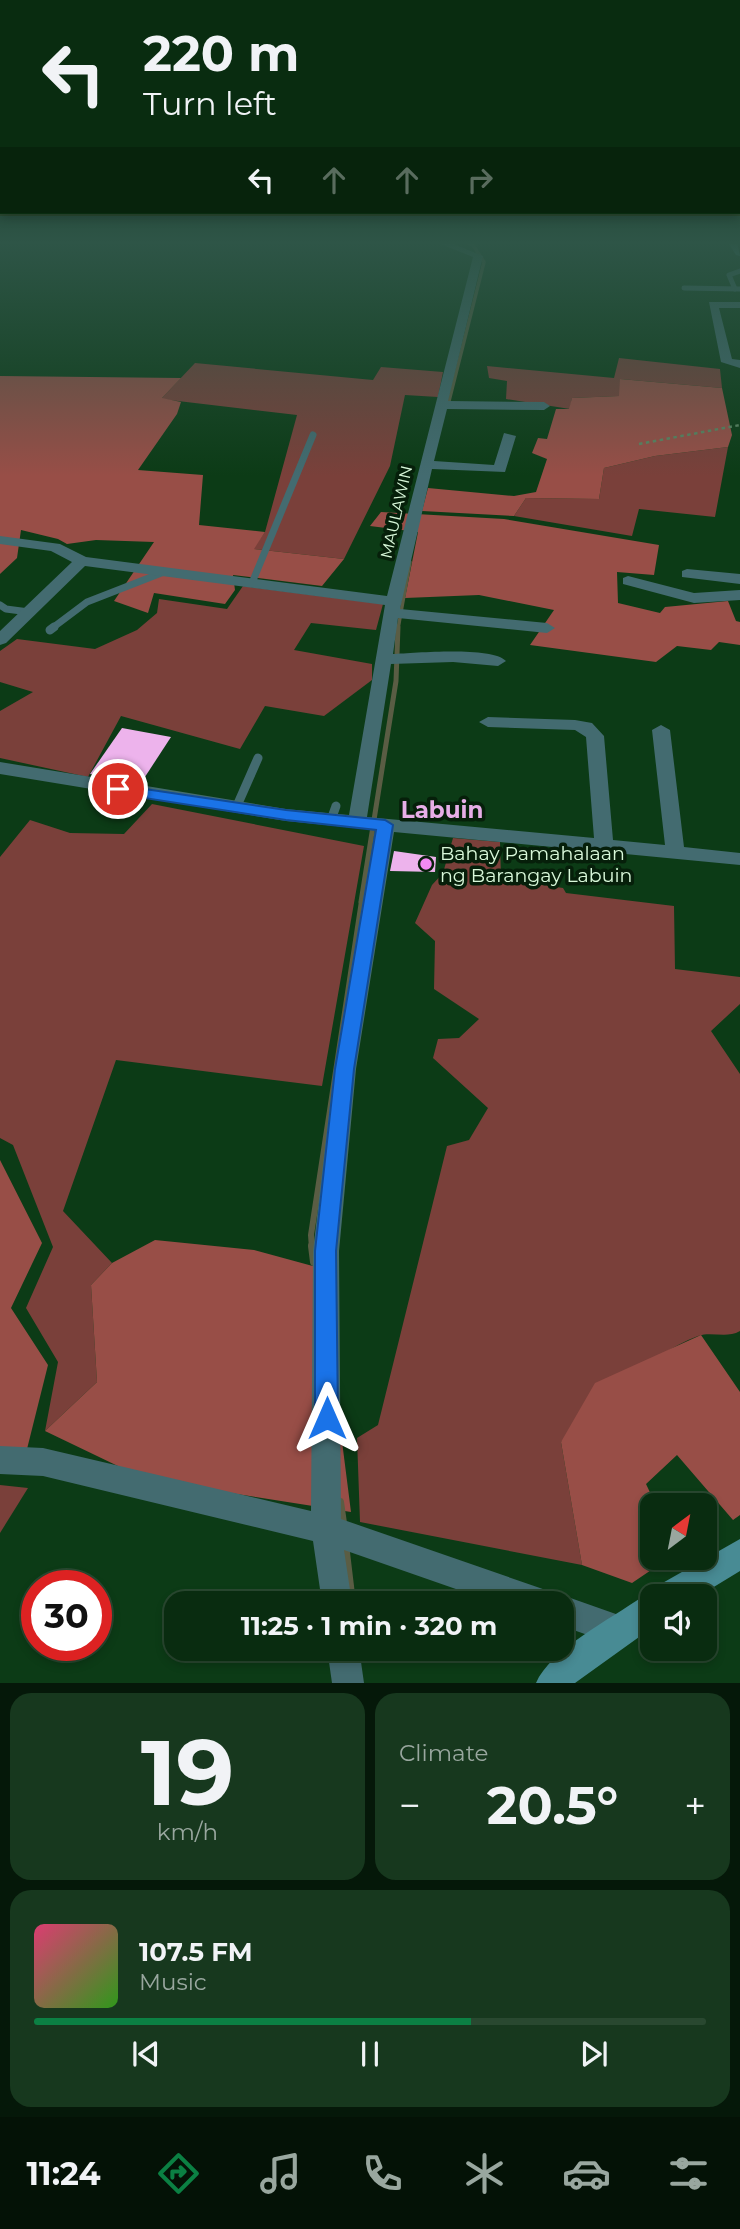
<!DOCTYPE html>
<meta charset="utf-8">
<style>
:root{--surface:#092c10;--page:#17381e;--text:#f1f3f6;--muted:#99a79f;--line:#294830;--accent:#0b8043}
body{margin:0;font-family:Montserrat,sans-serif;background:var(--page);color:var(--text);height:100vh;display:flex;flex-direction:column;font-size:26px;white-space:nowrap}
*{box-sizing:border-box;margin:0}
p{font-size:23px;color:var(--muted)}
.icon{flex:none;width:38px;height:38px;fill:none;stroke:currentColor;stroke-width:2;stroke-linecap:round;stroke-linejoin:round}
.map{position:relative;height:1683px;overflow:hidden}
.panel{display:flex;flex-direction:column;gap:10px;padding:10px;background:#051809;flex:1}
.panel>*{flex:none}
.guide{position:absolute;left:0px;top:0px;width:740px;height:214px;box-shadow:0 4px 10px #0003,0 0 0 2px var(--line);background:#092c10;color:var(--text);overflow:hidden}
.needle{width:46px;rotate:32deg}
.controls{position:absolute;left:640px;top:1493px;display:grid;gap:14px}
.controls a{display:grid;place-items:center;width:77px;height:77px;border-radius:14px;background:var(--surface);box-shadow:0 4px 10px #0003,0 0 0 2px var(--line);font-size:35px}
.speed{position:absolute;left:21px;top:1570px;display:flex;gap:14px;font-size:35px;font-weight:700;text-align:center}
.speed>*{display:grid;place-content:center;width:91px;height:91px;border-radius:50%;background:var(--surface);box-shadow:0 4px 10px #0003,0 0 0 2px var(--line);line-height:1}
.speed .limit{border:10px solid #d22;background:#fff;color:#111}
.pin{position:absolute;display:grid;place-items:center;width:60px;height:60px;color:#fff;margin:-30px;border:4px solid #fff;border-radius:50%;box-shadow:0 2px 7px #0007}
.me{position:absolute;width:77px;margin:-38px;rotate:0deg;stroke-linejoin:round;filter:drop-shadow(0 0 5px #0008)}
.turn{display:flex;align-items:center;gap:24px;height:147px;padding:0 28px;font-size:32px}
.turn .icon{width:91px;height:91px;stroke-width:2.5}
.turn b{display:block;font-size:49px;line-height:60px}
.lanes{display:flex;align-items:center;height:66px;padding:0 28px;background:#0003;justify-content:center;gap:35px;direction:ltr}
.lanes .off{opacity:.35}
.big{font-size:52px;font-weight:700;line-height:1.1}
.panel .card{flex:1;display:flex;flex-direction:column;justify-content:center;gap:10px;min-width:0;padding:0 24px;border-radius:21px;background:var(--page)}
.panel .dial{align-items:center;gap:0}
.dial b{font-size:91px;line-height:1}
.song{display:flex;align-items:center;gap:21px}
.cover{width:84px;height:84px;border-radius:10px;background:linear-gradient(135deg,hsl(340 70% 55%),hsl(110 70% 35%))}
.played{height:7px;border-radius:4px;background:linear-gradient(90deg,var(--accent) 65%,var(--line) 65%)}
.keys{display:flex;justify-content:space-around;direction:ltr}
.heat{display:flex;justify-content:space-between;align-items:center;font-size:38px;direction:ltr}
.panel .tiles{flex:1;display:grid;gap:10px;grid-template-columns:1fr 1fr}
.card:last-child{grid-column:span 2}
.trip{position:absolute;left:164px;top:1591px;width:410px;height:70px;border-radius:21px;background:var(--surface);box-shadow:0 4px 10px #0003,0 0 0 2px var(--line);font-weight:700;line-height:70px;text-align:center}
.tabs{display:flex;height:112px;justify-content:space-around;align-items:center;background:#041206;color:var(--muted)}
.tabs .icon{width:49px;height:49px}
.tabs .on{color:var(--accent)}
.tabs b{font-size:32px;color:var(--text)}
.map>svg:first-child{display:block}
</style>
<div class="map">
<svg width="740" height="1683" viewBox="0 0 740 1683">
<rect width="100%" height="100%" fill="#0c3b16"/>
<g fill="#7a403a">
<polygon points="619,358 720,369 722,388 620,379 620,396 572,398 570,409 506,399 507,381 489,378 487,366 614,378"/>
<polygon points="195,363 373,380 381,367 443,372 438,397 405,395 390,466 344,559 253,549 265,532 297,415 161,399"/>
<polygon points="728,447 715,517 639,509 632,536 514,516 526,498 599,499 604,468 655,456"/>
<polygon points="243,586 383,604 376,630 311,623 294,650 372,664 372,680 324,716 265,706 240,749 121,716 88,777 0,758 0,711 33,692 0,682 0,651 17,639 95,649 137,630 157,613 159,599 227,609"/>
<polygon points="152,804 364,846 322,1086 116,1060 63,1211 112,1263 91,1285 97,1382 45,1431 58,1362 26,1308 53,1247 13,1145 0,1138 0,857 30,820 70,833 124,834"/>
<path d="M453 838 500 842 501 879 563 888 566 893 674 906 675 969 740 977V1004L711 1031 740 1074V1331C726 1339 712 1331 698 1336 645 1356 603 1406 561 1442L582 1565 360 1522 357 1438 378 1425 447 1146 469 1140 488 1108 433 1058 438 1039 459 1038 479 1019 434 989 435 941 415 923 432 885 443 873Z"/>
<polygon points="0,1485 28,1488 0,1533"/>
</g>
<g fill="#984e47">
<polygon points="0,376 181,378 162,398 181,402 177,414 138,470 203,475 199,525 265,532 254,549 344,559 322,586 233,575 235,590 225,604 154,593 148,613 114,601 154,542 96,540 67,544 58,539 21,530 17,558 0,574"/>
<polygon points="620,379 722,388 732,435 728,447 655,456 604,468 599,499 526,498 514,516 422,511 428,488 514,496 536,492 547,459 532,453 538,438 547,439 556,409 569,409 572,398 619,396"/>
<polygon points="381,512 504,519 659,545 654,575 617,572 618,603 660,613 665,607 728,601 736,621 740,622 740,645 719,642 711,650 677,646 656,662 530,645 554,610 479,595 405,598 418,532 370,526"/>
<polygon points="0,1160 42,1243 11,1308 48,1365 25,1457 0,1455"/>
<polygon points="155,1240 254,1250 320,1268 351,1512 147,1480 45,1431 97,1382 91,1285 112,1263"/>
<polygon points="701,1335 740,1392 740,1515 733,1520 677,1455 646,1484 656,1505 653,1505 653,1558 669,1558 632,1583 582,1565 561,1442 595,1383"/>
</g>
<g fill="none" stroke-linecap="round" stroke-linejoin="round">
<g stroke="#5a5d44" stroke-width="3.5">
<polyline points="449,401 484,262 473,245 462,241"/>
<polyline points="398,629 410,562"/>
</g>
<polyline stroke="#5a5d44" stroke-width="5" points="361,902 396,681 398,627"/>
<polyline stroke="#5a5d44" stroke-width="6" points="312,1248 311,1235 362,901"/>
<g stroke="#5a5d44" stroke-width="8">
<polyline points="312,1246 314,1262"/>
<polyline points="340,1502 343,1523"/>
<polyline points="345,1544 352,1603"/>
</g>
</g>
<g fill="#edb3ec">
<polygon points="122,728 171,737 141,783 90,774"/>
<polygon points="394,851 436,857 435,872 390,871"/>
</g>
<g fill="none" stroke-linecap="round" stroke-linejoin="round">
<polyline stroke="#5c8462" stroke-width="2.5" stroke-dasharray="3.5 3.5" stroke-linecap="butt" points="639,444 740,425"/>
<g stroke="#436b70" stroke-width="5">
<polyline points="684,288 740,289"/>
<polyline points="735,289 729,275 740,271"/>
</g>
<g stroke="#436b70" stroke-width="7">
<polyline points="252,583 313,435"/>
<polyline points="0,605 6,609 29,612"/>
<polyline points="51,629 87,602 164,572"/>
</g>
<g stroke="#436b70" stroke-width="9">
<polyline points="50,630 54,627"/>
<polyline points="236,808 258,758"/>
<polyline points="331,820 336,806"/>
</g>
<g fill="#436b70" fill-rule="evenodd">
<path d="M433 241H446L483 256 448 401 544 402 550 406 544 410 447 409 434 461 494 465 504 433 516 436 505 472 432 469 400 609 547 623 555 628 547 633 398 618 393 654C415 653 492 646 506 661L498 666 453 662 391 664 367 817 594 838 586 737 575 730 488 727 479 722 488 717 575 720 592 723 604 736 613 840 665 845 652 730 661 725 670 730 684 847 740 853V865L394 832 356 1069 339 1251 341 1519 540 1588 551 1592 554 1599 562 1595 630 1619 635 1630 630 1641 619 1646 562 1626V1603H496L344 1550 352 1603H322L313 1541 43 1476 0 1474V1446L43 1448 311 1511 313 1251 334 1069 375 830 286 821 0 774V762L286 809 349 815 385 605 85 566 6 643 0 645V631L72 562 51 551 0 544V536L60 544 86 557 387 596 473 257Z"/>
<polygon points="709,302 740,302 740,308 719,308 732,359 740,360 740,368 721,362"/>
<polygon points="687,569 740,574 740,584 682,577 682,571"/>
<polygon points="628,576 694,593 740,590 740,600 694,603 623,584 623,578"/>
<polygon points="327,1648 359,1648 364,1683 332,1683"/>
</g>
<g fill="#488b94" fill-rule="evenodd">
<polygon points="727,241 737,241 740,256 736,255"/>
<path d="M740 1539V1571L699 1596H653V1627L575 1683H536C550 1650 612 1618 642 1597L656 1594 659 1585Z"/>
</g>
</g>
<linearGradient id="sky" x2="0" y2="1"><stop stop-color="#07200c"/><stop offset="0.51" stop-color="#2e5547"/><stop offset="1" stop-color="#2e5547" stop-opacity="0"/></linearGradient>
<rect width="740" height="476" fill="url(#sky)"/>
<polygon fill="#1a73e8" stroke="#114b97" stroke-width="2" points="118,785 286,810 385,820 393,825 354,1069 336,1251 338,1418 335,1425 327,1429 318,1425 315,1418 315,1251 335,1069 376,830 286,820 112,793 112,786"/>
<circle fill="#f28af3" stroke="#061f0a" stroke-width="2.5" cx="426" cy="864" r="7"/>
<g text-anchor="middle" stroke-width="7" stroke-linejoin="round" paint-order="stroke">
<g font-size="16" fill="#d9f8da" stroke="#061f0a">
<text transform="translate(396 512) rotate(-77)" y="6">MAULAWIN</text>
</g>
<g font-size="19" fill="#d9f8da" stroke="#061f0a" text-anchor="start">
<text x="440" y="860">Bahay Pamahalaan<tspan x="440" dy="22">ng Barangay Labuin</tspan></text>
</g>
<g font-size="23" font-weight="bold" fill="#e7aee7" stroke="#061f0a">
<text x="442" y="818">Labuin</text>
</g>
</g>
</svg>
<div class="controls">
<a><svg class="needle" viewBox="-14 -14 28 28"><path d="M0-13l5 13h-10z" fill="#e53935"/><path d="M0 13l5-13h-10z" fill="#99a79f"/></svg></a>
<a><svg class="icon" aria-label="sound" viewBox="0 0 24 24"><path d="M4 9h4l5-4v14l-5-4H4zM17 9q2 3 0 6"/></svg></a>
</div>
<div class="speed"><div class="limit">30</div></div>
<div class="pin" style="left:118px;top:789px;background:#d93025"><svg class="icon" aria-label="arrive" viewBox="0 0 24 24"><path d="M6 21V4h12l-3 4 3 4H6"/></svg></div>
<svg class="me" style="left:327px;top:1418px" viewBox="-20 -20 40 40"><path d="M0-17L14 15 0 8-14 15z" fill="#1a73e8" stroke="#fff" stroke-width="4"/></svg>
<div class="trip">11:25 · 1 min · 320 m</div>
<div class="guide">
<div class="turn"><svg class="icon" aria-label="left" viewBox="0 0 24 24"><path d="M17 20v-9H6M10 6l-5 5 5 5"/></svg><div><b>220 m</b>Turn left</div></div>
<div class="lanes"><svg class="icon" aria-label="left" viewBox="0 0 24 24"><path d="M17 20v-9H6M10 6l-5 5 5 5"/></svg><svg class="icon off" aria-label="ahead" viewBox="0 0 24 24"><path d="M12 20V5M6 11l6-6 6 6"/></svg><svg class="icon off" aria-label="ahead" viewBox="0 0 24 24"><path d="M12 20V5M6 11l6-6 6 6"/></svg><svg class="icon off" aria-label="right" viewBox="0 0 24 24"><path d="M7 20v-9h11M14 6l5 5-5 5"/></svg></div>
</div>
</div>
<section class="panel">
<div class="tiles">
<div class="card dial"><b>19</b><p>km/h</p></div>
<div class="card"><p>Climate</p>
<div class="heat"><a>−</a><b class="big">20.5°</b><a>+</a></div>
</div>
<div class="card">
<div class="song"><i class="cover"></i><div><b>107.5 FM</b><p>Music</p></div></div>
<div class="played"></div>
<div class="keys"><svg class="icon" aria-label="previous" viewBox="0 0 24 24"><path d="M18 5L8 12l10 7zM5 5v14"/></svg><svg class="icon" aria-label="pause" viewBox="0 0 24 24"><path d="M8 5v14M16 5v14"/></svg><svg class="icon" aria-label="next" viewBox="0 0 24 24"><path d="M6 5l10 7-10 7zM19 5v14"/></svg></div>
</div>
</div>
</section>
<nav class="tabs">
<b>11:24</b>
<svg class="icon on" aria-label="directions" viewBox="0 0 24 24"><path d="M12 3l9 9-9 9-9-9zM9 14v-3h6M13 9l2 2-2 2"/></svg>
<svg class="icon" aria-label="music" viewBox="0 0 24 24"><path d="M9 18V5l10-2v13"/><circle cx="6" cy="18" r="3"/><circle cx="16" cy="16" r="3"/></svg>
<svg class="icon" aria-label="phone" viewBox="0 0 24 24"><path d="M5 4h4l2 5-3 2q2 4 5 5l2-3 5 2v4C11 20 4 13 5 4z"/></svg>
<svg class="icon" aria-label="climate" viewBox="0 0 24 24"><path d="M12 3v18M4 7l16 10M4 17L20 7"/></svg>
<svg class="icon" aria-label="car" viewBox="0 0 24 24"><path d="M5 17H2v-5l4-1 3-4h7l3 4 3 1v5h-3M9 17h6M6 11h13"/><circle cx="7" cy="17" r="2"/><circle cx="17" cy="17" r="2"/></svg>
<svg class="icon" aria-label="filters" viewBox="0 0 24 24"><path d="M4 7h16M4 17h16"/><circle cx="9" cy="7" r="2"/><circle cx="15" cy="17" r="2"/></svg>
</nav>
